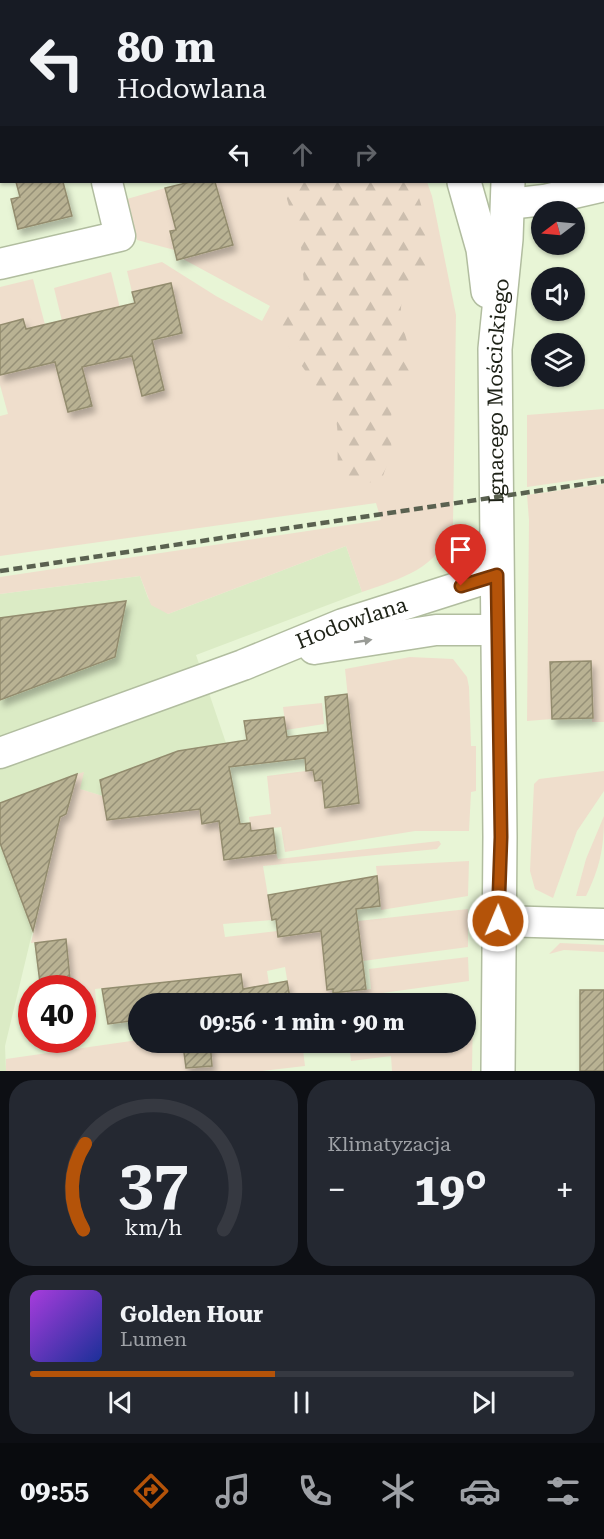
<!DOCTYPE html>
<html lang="pl">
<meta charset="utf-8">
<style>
:root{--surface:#171b24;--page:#242831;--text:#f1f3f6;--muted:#9ea1a6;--line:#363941;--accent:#b45309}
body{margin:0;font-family:"Roboto Serif",serif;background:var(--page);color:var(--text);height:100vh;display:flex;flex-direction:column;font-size:22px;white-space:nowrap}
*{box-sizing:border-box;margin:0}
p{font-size:20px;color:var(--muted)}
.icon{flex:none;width:33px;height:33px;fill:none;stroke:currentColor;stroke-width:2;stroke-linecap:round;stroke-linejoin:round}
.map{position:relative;height:1071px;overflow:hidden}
.sheet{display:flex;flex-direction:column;gap:9px;padding:9px;background:#0d0f14;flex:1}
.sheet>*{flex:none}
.top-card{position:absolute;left:0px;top:0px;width:604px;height:183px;box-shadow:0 2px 4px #0004;background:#171b24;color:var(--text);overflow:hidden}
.needle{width:39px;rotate:254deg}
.controls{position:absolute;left:531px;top:201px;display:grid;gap:12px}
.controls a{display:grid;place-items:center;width:54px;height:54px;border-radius:50%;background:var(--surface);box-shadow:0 2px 4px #0004;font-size:30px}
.speed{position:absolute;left:18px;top:975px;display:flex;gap:12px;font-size:30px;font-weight:700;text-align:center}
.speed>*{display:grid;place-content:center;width:78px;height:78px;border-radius:50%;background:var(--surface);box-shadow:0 2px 4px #0004;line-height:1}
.speed .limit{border:9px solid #d22;background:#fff;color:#111}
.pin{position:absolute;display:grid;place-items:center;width:51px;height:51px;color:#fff;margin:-62px -26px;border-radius:50% 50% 50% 0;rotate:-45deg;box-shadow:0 0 6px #0007}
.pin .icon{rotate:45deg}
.me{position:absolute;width:66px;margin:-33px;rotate:1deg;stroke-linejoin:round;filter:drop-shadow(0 0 4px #0008)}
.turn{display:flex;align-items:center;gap:21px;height:126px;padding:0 18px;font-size:27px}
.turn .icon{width:78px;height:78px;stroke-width:2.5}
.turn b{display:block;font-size:42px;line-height:51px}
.lanes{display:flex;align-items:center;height:57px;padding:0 18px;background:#0003;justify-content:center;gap:30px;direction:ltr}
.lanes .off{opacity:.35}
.big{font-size:45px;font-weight:700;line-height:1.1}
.sheet .card{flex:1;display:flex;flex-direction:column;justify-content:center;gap:9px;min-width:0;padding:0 21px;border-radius:24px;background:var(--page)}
.sheet .dial{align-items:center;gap:0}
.dial svg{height:156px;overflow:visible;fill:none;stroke:var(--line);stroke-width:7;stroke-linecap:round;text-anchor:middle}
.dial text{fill:var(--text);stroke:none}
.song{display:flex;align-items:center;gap:18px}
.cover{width:72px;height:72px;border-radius:9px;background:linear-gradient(135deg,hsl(280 70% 55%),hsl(230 70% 35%))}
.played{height:6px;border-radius:3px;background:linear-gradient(90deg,var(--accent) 45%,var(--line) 45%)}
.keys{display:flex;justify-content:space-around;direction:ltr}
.heat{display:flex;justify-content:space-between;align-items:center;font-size:33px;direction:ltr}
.sheet .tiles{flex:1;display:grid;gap:9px;grid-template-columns:1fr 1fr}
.card:last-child{grid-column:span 2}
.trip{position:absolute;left:128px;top:993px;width:348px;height:60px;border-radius:30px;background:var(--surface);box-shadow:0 2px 4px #0004;font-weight:700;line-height:60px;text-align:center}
.dock{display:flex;height:96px;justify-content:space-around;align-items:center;background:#090b0e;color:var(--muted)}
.dock .icon{width:42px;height:42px}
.dock .active{color:var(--accent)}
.dock b{font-size:27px;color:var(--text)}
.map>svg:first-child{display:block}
</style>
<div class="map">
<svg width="604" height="1071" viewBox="0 0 604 1071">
<defs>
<pattern id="forest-firs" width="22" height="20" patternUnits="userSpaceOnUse" patternTransform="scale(1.5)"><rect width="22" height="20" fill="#efdecc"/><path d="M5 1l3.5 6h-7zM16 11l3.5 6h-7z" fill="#ccbeae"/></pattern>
<pattern id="building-hatch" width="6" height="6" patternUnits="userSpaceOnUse" patternTransform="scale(1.5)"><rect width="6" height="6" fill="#b9b293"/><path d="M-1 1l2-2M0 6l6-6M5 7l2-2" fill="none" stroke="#969077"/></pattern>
<filter id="shadow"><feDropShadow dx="3.5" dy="6" stdDeviation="3" flood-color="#0004"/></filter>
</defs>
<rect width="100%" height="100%" fill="#e8f5d6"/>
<polygon fill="#dbebc5" points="346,546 362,592 196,655 226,743 231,779 106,797 79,789 66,814 60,817 5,1046 6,1071 0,1071 0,594 140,576 148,598 168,614"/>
<g fill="#efdecc">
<polygon points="140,0 359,0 360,1 140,2"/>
<path d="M215 182H427L432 196 456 315 453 526C438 569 402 578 362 592L346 546 168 614 151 605 140 576 0 594V577L381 520 376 503 0 556V416L8 414 0 385V365L8 373 35 367 23 319 0 325V287L33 279 68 412 92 406 82 367 112 360 62 321 54 288 111 272 142 396 164 390 157 360 149 361 151 328 155 340 182 332 171 283 132 292 127 271 162 262 216 296 262 321 270 306 183 259 232 245Z"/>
<polygon points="165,188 176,230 170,231 173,245 182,252 137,240 127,199"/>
<polygon points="604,409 604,476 527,487 527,415"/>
<polygon points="604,484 604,722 592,722 591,661 551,662 552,719 527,721 529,520 527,495"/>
<polygon points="410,657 453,659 467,677 469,687 471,746 476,746 476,791 471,792 469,831 415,831 285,852 281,827 251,831 249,817 271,814 267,776 313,770 315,781 322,780 325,807 359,803 345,669"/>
<polygon points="322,703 324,724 286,730 283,707"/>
<polygon points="604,771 604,791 577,831 553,898 535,889 530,871 534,784 539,779"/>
<polygon points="84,772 80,789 106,797 196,784 202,823 219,821 224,860 276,853 278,859 439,841 441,844 437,849 263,866 272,920 223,924 225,937 277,931 278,937 325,928 326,932 321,933 324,959 333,993 371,989 369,969 468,957 469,981 310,1003 291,1003 285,967 267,971 272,1003 244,1003 241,974 95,989 97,1012 83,1014 82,988 49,988 48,981 70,979 66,939 31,943 60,817 66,813 77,774"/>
<path d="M604 816C604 848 600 867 586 896H576L586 859Z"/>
<polygon points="469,861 468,896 381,910 376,866"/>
<polygon points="468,909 468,947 363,961 358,921"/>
<polygon points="560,943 604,945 604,952 564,950 549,954"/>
<polygon points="473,1009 472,1071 392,1071 391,1056 351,1061 349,1043 465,1042 465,1010"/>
<polygon points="138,1040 138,1042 302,1042 305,1066 262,1071 6,1071 6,1059"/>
</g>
<path fill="url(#forest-firs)" d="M282 182H413C423 204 437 257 422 280 415 290 402 294 401 308 400 329 412 346 411 367 409 388 394 398 391 417 388 429 393 442 391 454 389 461 385 469 383 476L365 485H350L339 476C335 455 342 427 332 408 324 392 277 340 279 323 280 310 296 295 304 285L301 247Z"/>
<g fill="url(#building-hatch)" stroke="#938c6e" stroke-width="1.5" filter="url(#shadow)">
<polygon points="16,182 63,182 72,216 18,229 11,199 20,197"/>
<polygon points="190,182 215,182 233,245 177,260 170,231 176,230 165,188"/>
<polygon points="171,283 182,333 152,340 164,390 142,396 132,356 82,367 92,406 68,412 55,362 0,375 0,325 23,319 26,329 135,303 132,292"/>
<polygon points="126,601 115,657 0,700 0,618"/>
<polygon points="591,661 593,718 552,719 550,662"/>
<polygon points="347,694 359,803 325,808 322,780 315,781 313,770 306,771 305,758 229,767 240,824 250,823 251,831 273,828 276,853 224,860 219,821 202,824 200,809 107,820 100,780 178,751 247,740 244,721 284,717 287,737 328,732 325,697"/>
<polygon points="77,774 66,814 60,817 33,931 0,843 0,803"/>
<polygon points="377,876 380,906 356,909 366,989 333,993 333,989 327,990 321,931 278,937 276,919 272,920 268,895"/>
<polygon points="66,939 70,979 40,983 35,943"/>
<polygon points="241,974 243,989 287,981 291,1004 138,1004 138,1020 108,1024 102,989"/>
<rect x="580" y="990" width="24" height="81"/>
<polygon points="210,1042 212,1066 186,1068 183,1045"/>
</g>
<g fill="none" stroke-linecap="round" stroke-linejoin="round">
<g stroke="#b1bd9f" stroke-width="33">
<g id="minor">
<polyline points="60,0 60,2"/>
<polyline points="508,204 544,200 604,186"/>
<polyline points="0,264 120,236 107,182"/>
<polyline points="314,649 436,630 497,630"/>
<path id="s1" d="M0 753 243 665 343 624 497 575"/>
<polyline points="498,921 604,924"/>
</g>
</g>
<g stroke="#b1bd9f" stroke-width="36">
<g id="tertiary">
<polyline points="401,0 402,2"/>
<polyline points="511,2 512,0"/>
<polyline points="464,182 483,249 488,291"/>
<path id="s2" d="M498 1071 500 837 495 349 506 239 508 182"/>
</g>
</g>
<use href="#minor" stroke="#fff" stroke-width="30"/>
<use href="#tertiary" stroke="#fff" stroke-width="33"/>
<polyline stroke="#5a6150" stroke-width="4.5" stroke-dasharray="9 4.5" stroke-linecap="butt" points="0,571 604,481"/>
</g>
<defs><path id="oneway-solid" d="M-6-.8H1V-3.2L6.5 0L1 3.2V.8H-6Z" transform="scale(1.5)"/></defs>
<use fill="#999b96" href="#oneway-solid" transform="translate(363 641) rotate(-9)"/>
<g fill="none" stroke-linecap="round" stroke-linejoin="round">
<g stroke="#753606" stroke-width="15">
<polyline id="route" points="461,586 497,575 501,837 498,921"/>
</g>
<use href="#route" stroke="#b45309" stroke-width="10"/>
</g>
<g text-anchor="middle" stroke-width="5" stroke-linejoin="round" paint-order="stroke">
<g font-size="21" fill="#1d2116" stroke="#fafff3">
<text dy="7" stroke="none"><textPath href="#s2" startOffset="680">Ignacego Mościckiego</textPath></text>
<text dy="7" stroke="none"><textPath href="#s1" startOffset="375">Hodowlana</textPath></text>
</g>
</g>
</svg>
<div class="controls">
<a><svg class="needle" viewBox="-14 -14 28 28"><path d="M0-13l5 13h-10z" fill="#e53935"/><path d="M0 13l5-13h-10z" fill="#9ea1a6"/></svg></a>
<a><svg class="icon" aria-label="sound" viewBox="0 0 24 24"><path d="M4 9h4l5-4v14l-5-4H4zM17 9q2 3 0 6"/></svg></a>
<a><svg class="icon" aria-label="layers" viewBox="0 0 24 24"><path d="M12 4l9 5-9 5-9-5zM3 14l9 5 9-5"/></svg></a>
</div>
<div class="speed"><div class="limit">40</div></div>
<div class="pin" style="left:461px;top:586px;background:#d93025"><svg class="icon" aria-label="arrive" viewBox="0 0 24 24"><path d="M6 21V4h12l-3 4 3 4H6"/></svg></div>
<svg class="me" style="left:498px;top:921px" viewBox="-20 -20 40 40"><circle r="17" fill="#b45309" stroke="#fff" stroke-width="3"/><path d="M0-11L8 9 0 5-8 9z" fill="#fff"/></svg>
<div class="trip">09:56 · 1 min · 90 m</div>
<div class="top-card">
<div class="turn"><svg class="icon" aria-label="left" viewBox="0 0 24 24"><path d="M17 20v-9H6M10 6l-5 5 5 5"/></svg><div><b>80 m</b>Hodowlana</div></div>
<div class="lanes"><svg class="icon" aria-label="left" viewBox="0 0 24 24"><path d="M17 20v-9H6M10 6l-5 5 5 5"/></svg><svg class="icon off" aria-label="ahead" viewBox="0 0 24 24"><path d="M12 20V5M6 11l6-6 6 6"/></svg><svg class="icon off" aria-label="right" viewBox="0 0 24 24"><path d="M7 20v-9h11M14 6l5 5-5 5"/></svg></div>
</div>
</div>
<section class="sheet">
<div class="tiles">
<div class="card dial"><svg viewBox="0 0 100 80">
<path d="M14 69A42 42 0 1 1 86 69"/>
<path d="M14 69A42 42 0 0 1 15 25" stroke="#b45309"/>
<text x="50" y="56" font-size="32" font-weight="700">37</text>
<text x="50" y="72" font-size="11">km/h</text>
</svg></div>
<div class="card"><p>Klimatyzacja</p>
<div class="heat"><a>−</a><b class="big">19°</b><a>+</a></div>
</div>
<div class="card">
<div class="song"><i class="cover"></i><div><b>Golden Hour</b><p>Lumen</p></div></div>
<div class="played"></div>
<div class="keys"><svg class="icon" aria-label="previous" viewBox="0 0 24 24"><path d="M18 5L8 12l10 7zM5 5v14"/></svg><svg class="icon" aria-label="pause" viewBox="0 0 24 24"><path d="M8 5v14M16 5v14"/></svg><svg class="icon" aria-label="next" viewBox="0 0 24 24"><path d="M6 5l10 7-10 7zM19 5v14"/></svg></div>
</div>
</div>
</section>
<nav class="dock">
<b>09:55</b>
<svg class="icon active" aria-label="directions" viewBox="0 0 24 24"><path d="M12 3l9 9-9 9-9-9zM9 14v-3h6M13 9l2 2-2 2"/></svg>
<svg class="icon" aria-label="music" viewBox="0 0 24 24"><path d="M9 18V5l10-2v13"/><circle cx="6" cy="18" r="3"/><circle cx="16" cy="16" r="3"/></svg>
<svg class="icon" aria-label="phone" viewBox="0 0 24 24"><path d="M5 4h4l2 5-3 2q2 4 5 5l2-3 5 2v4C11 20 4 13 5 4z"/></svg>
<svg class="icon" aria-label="climate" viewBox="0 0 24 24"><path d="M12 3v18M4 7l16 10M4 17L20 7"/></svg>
<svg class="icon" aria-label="car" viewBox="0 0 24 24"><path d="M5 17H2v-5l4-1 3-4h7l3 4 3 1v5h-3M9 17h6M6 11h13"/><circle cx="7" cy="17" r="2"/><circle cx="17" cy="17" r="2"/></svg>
<svg class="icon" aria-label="filters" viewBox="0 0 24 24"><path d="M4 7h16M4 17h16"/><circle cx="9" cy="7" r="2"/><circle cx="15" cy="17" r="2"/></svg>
</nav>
